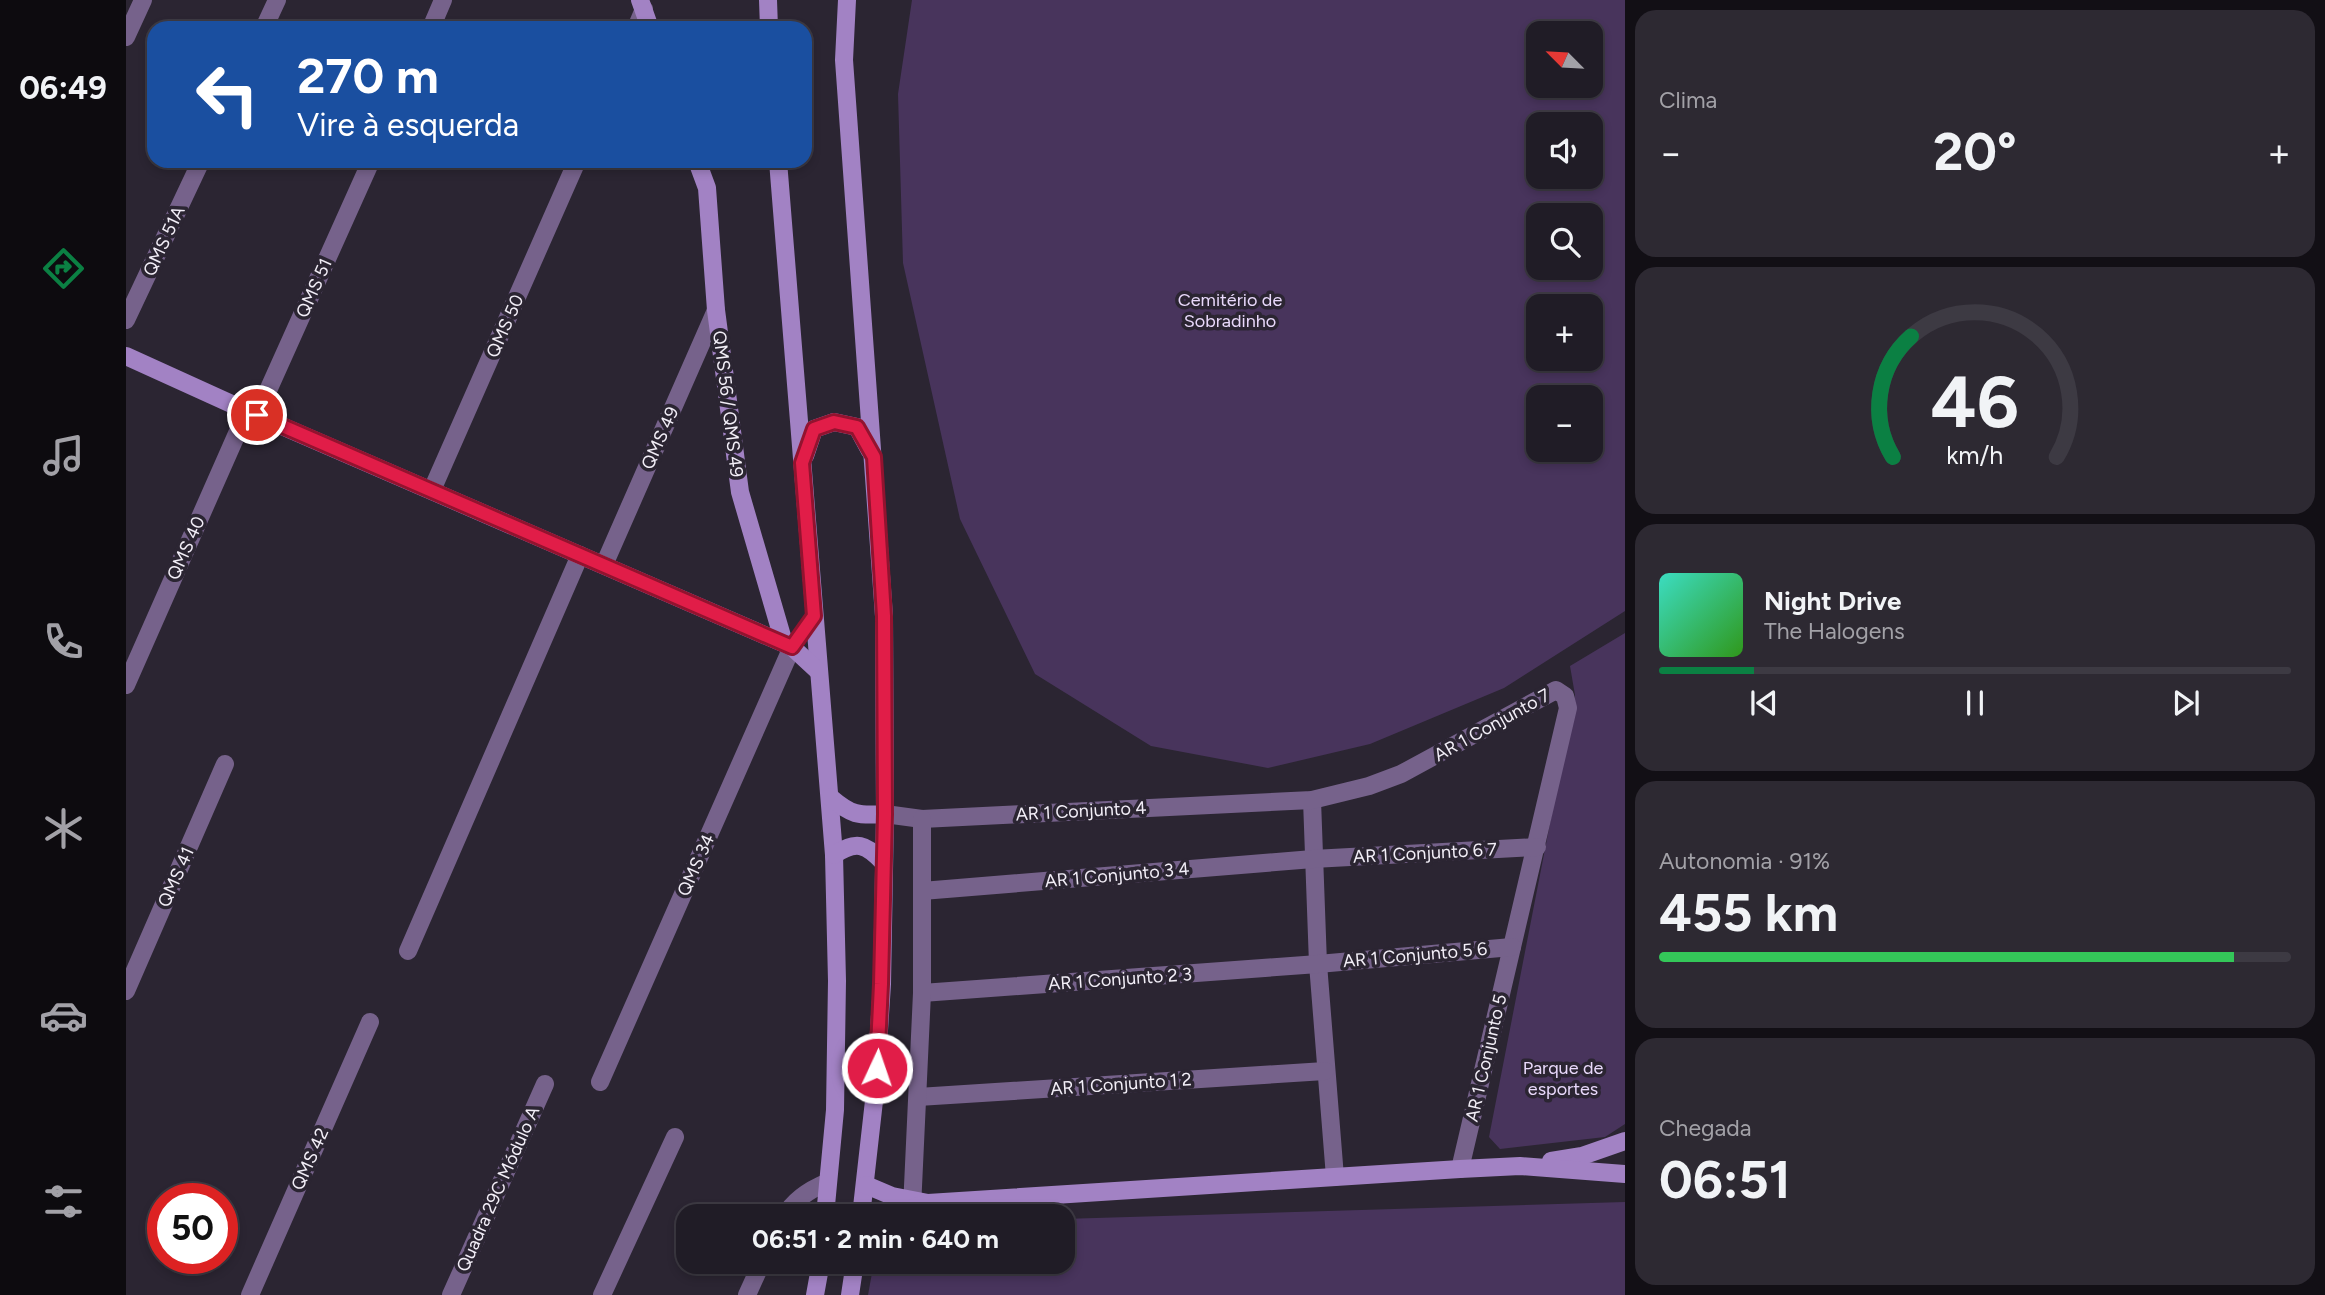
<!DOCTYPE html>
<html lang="pt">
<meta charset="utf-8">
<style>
:root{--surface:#201c26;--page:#2d2932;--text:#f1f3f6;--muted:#a2a1a7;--line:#3d3a43;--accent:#0b8043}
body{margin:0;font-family:Figtree,sans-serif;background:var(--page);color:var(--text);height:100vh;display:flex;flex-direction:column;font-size:26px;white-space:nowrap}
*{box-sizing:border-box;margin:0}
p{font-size:23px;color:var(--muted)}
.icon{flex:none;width:38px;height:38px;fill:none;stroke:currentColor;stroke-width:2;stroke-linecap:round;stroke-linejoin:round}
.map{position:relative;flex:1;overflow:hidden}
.sheet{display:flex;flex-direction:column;gap:10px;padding:10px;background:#120f15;width:700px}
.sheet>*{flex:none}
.guide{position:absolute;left:21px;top:21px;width:665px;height:147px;border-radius:21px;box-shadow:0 4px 10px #0003,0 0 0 2px var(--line);background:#1a4fa0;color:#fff;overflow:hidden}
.needle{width:46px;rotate:294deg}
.controls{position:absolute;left:1400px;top:21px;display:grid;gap:14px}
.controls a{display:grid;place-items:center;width:77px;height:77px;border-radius:14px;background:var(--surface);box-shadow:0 4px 10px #0003,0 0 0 2px var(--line);font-size:35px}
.speed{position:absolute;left:21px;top:1183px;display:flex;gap:14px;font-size:35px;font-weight:700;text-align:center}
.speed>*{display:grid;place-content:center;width:91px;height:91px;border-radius:50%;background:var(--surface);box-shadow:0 4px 10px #0003,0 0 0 2px var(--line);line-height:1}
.speed .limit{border:10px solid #d22;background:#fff;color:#111}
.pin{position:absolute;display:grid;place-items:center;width:60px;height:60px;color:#fff;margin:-30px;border:4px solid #fff;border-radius:50%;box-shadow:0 2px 7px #0007}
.me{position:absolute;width:77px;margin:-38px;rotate:3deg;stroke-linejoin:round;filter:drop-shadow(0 0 5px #0008)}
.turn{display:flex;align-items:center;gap:24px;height:147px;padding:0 35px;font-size:32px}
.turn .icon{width:91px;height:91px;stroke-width:2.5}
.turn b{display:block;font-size:49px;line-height:60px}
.big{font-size:52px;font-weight:700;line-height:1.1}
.sheet .widget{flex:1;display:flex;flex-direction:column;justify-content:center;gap:10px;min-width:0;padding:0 24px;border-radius:21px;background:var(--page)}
.sheet .dial{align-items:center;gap:0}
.dial svg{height:182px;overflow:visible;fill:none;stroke:var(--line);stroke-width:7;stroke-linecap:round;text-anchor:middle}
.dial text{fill:var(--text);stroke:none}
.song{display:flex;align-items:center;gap:21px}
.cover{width:84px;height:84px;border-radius:10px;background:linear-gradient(135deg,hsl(170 70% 55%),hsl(110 70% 35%))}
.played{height:7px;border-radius:4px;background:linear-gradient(90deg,var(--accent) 15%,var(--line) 15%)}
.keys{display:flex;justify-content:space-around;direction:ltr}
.heat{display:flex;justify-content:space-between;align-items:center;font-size:38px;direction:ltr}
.charge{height:10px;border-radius:5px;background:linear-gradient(90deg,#34c759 91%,var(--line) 0)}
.trip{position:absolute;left:550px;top:1204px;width:399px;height:70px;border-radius:21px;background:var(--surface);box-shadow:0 4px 10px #0003,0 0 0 2px var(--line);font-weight:700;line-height:70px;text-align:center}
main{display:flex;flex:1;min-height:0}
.tab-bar{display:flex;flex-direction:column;width:126px;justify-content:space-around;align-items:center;background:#0d0b0f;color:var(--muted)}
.tab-bar .icon{width:49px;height:49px}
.tab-bar .on{color:var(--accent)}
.tab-bar b{font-size:32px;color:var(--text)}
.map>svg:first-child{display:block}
</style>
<main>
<nav class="tab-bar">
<b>06:49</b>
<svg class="icon on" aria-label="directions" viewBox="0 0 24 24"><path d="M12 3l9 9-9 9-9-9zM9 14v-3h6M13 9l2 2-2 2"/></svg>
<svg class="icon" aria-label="music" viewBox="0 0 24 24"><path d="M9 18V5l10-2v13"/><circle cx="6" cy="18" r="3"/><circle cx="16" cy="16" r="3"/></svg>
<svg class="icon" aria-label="phone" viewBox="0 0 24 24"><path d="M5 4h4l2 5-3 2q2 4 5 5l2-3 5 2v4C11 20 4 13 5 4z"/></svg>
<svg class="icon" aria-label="climate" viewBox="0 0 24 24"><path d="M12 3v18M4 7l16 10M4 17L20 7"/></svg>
<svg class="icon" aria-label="car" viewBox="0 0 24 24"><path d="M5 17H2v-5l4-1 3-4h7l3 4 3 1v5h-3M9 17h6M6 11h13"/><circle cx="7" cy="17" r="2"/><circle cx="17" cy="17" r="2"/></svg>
<svg class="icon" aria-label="filters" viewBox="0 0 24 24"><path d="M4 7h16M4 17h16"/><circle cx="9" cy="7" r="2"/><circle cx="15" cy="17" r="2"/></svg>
</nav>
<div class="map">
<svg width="1499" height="1295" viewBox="0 0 1499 1295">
<rect width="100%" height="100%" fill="#2b2532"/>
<g fill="#48345c" fill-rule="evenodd">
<path d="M786 0H1499V611L1378 688 1244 744 1142 768 1025 746 909 674 834 519 777 263 772 94ZM1412 33H1465V86H1412ZM1412 124H1465V177H1412ZM1412 215H1465V268H1412ZM1412 306H1465V359H1412ZM1412 397H1465V450H1412Z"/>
<polygon points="1499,633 1499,1124 1479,1137 1374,1149 1363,1137 1449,695 1444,666"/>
<polygon points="1499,1202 1499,1295 742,1295 748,1262 936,1262 936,1219"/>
</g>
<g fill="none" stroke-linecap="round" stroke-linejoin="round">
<g stroke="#76628b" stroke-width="18">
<polyline points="138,28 151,0"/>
<polyline points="305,28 317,0"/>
<polyline points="510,28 518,9"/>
<polyline points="0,37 17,0"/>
<polyline points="0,320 75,161"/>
<polyline points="131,415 245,161"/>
<polyline points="306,490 451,161"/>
<polyline points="478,565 590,310"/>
<polyline points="0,685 121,411"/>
<polyline points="1186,800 1192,964 1209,1177"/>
<polyline points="759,814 796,819 1186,800 1243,786 1275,774 1430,690 1439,696 1442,708 1334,1169"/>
<polyline points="796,891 1187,859 1411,847"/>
<polyline points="282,951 454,555"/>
<polyline points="0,991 99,764"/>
<polyline points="796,993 1192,964 1386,947"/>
<polyline points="474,1082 666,647"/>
<polyline points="792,1097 1199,1071"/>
<polyline points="786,1208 796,993 796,819"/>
<path d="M659 1216C668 1199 685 1189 702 1182"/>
<polyline points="124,1295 244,1022"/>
<polyline points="325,1295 419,1084"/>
<polyline points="476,1295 549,1137"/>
<polyline points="621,1295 636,1262"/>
</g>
<g stroke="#a282c4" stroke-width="18">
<polyline points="514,0 524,28"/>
<polyline points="642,0 643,28"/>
<polyline points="721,0 718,60 758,616 759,814 756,984 749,1092 735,1216"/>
<polyline points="571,161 581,188 590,310 614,492 658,643"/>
<polyline points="652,161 708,855 711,981 709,1110 699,1216"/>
<polyline points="0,356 121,411 666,647 693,672"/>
<polyline points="679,456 688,429 708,422 731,427 744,451"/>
<path d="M704 797C725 815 732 816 759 814"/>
<path d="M708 855C730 840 740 844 757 862"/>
<polyline points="1425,1161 1456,1156 1499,1141"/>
<polyline points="740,1185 766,1196 802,1203 1334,1169 1394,1166 1499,1174"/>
<polyline points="762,1216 799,1204"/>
<polyline points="689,1295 695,1262"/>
<polyline points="724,1295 729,1262"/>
</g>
</g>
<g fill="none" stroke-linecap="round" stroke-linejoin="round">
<g stroke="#92132f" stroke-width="18">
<polyline id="route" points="131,415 666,647 688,616 676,463 688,429 708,422 731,427 748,457 758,616 759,814 755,984 751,1068"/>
</g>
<use href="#route" stroke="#e11d48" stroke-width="12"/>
</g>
<g text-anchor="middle" stroke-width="7" stroke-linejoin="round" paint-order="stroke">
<g font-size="18" fill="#f2eef7" stroke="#2b2532">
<text transform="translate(38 241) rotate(-65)" y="6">QMS 51A</text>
<text transform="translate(188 288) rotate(-66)" y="6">QMS 51</text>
<text transform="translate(379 326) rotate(-66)" y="6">QMS 50</text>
<text transform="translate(602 404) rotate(83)" y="6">QMS 56 / QMS 49</text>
<text transform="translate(534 438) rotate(-66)" y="6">QMS 49</text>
<text transform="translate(60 548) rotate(-66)" y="6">QMS 40</text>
<text transform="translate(1366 725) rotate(-29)" y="6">AR 1 Conjunto 7</text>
<text transform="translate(955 811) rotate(-3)" y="6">AR 1 Conjunto 4</text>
<text transform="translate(1299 853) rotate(-3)" y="6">AR 1 Conjunto 6 7</text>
<text transform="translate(570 865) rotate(-66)" y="6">QMS 34</text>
<text transform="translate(991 875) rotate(-5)" y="6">AR 1 Conjunto 3 4</text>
<text transform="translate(50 877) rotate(-66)" y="6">QMS 41</text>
<text transform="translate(1289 955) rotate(-5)" y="6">AR 1 Conjunto 5 6</text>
<text transform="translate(994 979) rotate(-4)" y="6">AR 1 Conjunto 2 3</text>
<text transform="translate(1360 1058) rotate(-77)" y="6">AR 1 Conjunto 5</text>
<text transform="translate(995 1084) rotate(-4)" y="6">AR 1 Conjunto 1 2</text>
<text transform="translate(184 1159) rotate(-66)" y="6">QMS 42</text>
<text transform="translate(372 1189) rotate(-66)" y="6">Quadra 29C Módulo A</text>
</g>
<g font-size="18" fill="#e9d9fb" stroke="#2b2532">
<text x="1104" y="306">Cemitério de<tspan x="1104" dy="21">Sobradinho</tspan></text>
<text x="1437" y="1074">Parque de<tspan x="1437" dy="21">esportes</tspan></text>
</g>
</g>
</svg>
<div class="controls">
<a><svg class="needle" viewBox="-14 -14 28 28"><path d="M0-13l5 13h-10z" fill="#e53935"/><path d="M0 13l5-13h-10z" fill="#a2a1a7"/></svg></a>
<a><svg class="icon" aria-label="sound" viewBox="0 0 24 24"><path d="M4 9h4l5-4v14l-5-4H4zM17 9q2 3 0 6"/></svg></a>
<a><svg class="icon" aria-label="search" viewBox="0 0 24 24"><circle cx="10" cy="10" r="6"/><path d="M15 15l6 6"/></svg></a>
<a>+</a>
<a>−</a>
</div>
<div class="speed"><div class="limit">50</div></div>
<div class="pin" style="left:131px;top:415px;background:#d93025"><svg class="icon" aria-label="arrive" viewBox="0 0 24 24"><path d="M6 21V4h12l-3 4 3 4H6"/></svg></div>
<svg class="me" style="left:751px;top:1068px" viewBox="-20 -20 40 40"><circle r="17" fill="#e11d48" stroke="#fff" stroke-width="3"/><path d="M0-11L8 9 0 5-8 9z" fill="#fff"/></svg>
<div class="trip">06:51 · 2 min · 640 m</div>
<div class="guide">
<div class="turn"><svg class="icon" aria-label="left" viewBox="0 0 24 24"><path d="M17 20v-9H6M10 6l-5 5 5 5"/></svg><div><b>270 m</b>Vire à esquerda</div></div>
</div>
</div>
<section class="sheet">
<div class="widget"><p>Clima</p>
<div class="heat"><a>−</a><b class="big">20°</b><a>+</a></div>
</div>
<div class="widget dial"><svg viewBox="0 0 100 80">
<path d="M14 69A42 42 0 1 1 86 69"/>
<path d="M14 69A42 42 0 0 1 22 16" stroke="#0b8043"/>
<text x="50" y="56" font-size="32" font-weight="700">46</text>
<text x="50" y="72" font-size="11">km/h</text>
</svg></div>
<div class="widget">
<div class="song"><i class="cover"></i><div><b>Night Drive</b><p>The Halogens</p></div></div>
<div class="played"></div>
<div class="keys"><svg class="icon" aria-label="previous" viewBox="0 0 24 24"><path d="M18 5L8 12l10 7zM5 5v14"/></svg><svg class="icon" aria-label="pause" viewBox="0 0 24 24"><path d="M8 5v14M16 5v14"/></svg><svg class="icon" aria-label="next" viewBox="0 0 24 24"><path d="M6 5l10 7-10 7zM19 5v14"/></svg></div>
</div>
<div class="widget"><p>Autonomia · 91%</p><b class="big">455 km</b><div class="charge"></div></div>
<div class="widget"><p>Chegada</p><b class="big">06:51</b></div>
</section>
</main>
